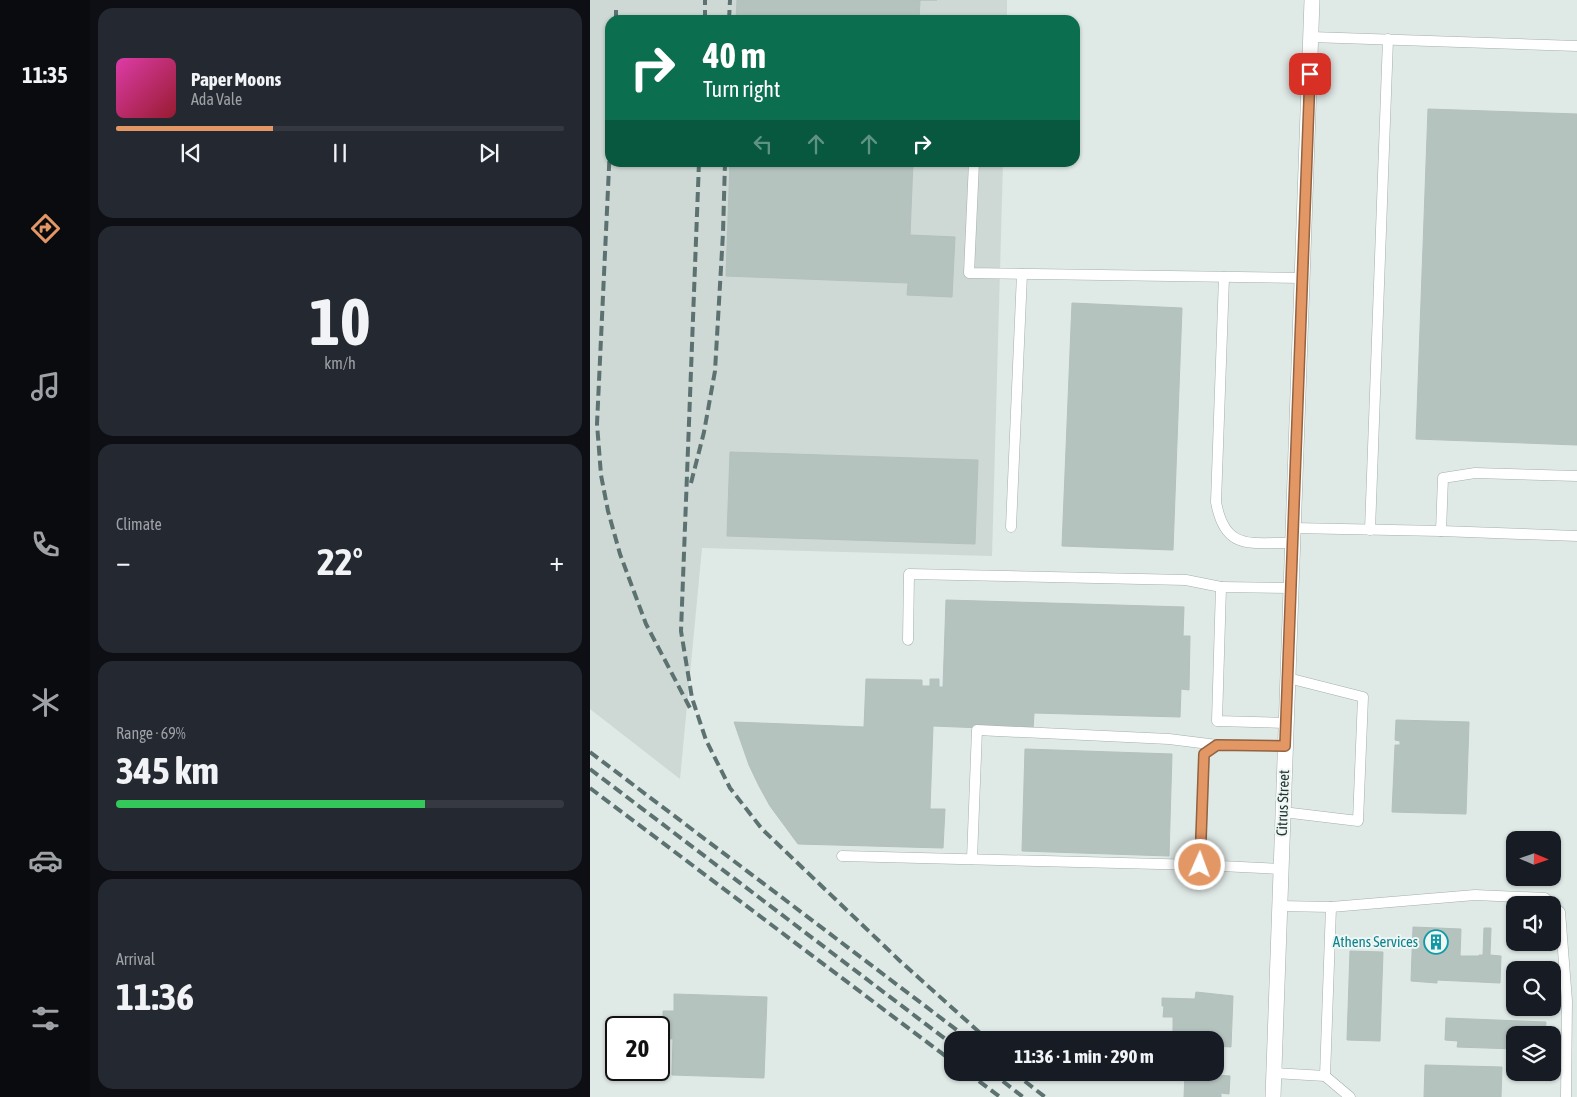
<!DOCTYPE html>
<meta charset="utf-8">
<style>
:root{--surface:#171b24;--page:#242831;--text:#f1f3f6;--muted:#9ea1a6;--line:#363941;--accent:#e29764}
body{margin:0;font-family:"Asap Condensed",sans-serif;background:var(--page);color:var(--text);height:100vh;display:flex;flex-direction:column;font-size:19px;white-space:nowrap}
*{box-sizing:border-box;margin:0}
p{font-size:16px;color:var(--muted)}
.icon{flex:none;width:28px;height:28px;fill:none;stroke:currentColor;stroke-width:2;stroke-linecap:round;stroke-linejoin:round}
.map{position:relative;flex:1;overflow:hidden}
.drawer{display:flex;flex-direction:column;gap:8px;padding:8px;background:#0d0f14;width:500px}
.drawer>*{flex:none}
.banner{position:absolute;left:15px;top:15px;width:475px;height:152px;border-radius:15px;box-shadow:0 1px 4px #0004;background:#0b6e4f;color:#fff;overflow:hidden}
.needle{width:32px;rotate:92deg}
.tools{position:absolute;left:916px;top:831px;display:grid;gap:10px}
.tools a{display:grid;place-items:center;width:55px;height:55px;border-radius:10px;background:var(--surface);box-shadow:0 1px 4px #0004;font-size:25px}
.speed{position:absolute;left:15px;top:1016px;display:flex;gap:10px;font-size:25px;font-weight:700;text-align:center}
.speed>*{display:grid;place-content:center;width:65px;height:65px;border-radius:50%;background:var(--surface);box-shadow:0 1px 4px #0004;line-height:1}
.speed .limit{border:2px solid #111;border-radius:8px;background:#fff;color:#111}
.pin{position:absolute;display:grid;place-items:center;width:42px;height:42px;color:#fff;margin:-21px;border-radius:10px;box-shadow:0 2px 8px #0006}
.me{position:absolute;width:55px;margin:-28px;rotate:2deg;stroke-linejoin:round;filter:drop-shadow(0 0 4px #0008)}
.turn{display:flex;align-items:center;gap:18px;height:105px;padding:0 15px;font-size:22px}
.turn .icon{width:65px;height:65px;stroke-width:2.5}
.turn b{display:block;font-size:35px;line-height:42px}
.lanes{display:flex;align-items:center;height:48px;padding:0 15px;background:#0003;justify-content:center;gap:25px;direction:ltr}
.lanes .off{opacity:.35}
.big{font-size:38px;font-weight:700;line-height:1.1}
.drawer .tile{flex:1;display:flex;flex-direction:column;justify-content:center;gap:8px;min-width:0;padding:0 18px;border-radius:15px;background:var(--page)}
.drawer .dial{align-items:center;gap:0}
.dial b{font-size:65px;line-height:1}
.song{display:flex;align-items:center;gap:15px}
.cover{width:60px;height:60px;border-radius:8px;background:linear-gradient(135deg,hsl(320 70% 55%),hsl(350 70% 35%))}
.played{height:5px;border-radius:2px;background:linear-gradient(90deg,var(--accent) 35%,var(--line) 35%)}
.keys{display:flex;justify-content:space-around;direction:ltr}
.heat{display:flex;justify-content:space-between;align-items:center;font-size:28px;direction:ltr}
.charge{height:8px;border-radius:4px;background:linear-gradient(90deg,#34c759 69%,var(--line) 0)}
.trip{position:absolute;left:354px;top:1031px;width:280px;height:50px;border-radius:15px;background:var(--surface);box-shadow:0 1px 4px #0004;font-weight:700;line-height:50px;text-align:center}
main{display:flex;flex:1;min-height:0}
.tabs{display:flex;flex-direction:column;width:90px;justify-content:space-around;align-items:center;background:#090b0e;color:var(--muted)}
.tabs .icon{width:35px;height:35px}
.tabs .on{color:var(--accent)}
.tabs b{font-size:22px;color:var(--text)}
.map>svg:first-child{display:block}
</style>
<main>
<nav class="tabs">
<b>11:35</b>
<svg class="icon on" aria-label="directions" viewBox="0 0 24 24"><path d="M12 3l9 9-9 9-9-9zM9 14v-3h6M13 9l2 2-2 2"/></svg>
<svg class="icon" aria-label="music" viewBox="0 0 24 24"><path d="M9 18V5l10-2v13"/><circle cx="6" cy="18" r="3"/><circle cx="16" cy="16" r="3"/></svg>
<svg class="icon" aria-label="phone" viewBox="0 0 24 24"><path d="M5 4h4l2 5-3 2q2 4 5 5l2-3 5 2v4C11 20 4 13 5 4z"/></svg>
<svg class="icon" aria-label="climate" viewBox="0 0 24 24"><path d="M12 3v18M4 7l16 10M4 17L20 7"/></svg>
<svg class="icon" aria-label="car" viewBox="0 0 24 24"><path d="M5 17H2v-5l4-1 3-4h7l3 4 3 1v5h-3M9 17h6M6 11h13"/><circle cx="7" cy="17" r="2"/><circle cx="17" cy="17" r="2"/></svg>
<svg class="icon" aria-label="filters" viewBox="0 0 24 24"><path d="M4 7h16M4 17h16"/><circle cx="9" cy="7" r="2"/><circle cx="15" cy="17" r="2"/></svg>
</nav>
<section class="drawer">
<div class="tile">
<div class="song"><i class="cover"></i><div><b>Paper Moons</b><p>Ada Vale</p></div></div>
<div class="played"></div>
<div class="keys"><svg class="icon" aria-label="previous" viewBox="0 0 24 24"><path d="M18 5L8 12l10 7zM5 5v14"/></svg><svg class="icon" aria-label="pause" viewBox="0 0 24 24"><path d="M8 5v14M16 5v14"/></svg><svg class="icon" aria-label="next" viewBox="0 0 24 24"><path d="M6 5l10 7-10 7zM19 5v14"/></svg></div>
</div>
<div class="tile dial"><b>10</b><p>km/h</p></div>
<div class="tile"><p>Climate</p>
<div class="heat"><a>−</a><b class="big">22°</b><a>+</a></div>
</div>
<div class="tile"><p>Range · 69%</p><b class="big">345 km</b><div class="charge"></div></div>
<div class="tile"><p>Arrival</p><b class="big">11:36</b></div>
</section>
<div class="map">
<svg width="987" height="1097" viewBox="0 0 987 1097">
<rect width="100%" height="100%" fill="#dfe9e6"/>
<polygon fill="#ced8d5" points="0,0 417,0 417,20 20,20 20,162 413,163 402,556 112,548 90,779 0,709"/>
<g fill="#b5c3bf" stroke="#b3c1be">
<polygon points="147,0 347,0 330,0 329,20 146,20"/>
<polygon points="838,109 987,114 987,445 826,439"/>
<polygon points="140,162 323,162 320,235 365,237 362,297 317,295 318,283 136,276"/>
<polygon points="482,303 592,308 583,550 472,546"/>
<polygon points="140,452 388,460 385,544 137,536"/>
<polygon points="356,600 594,607 593,636 600,636 599,690 591,689 590,717 444,713 443,730 343,726 340,809 355,809 353,848 208,844 180,806 169,786 159,765 144,722 274,727 276,679 332,680 332,686 340,686 340,679 349,679 349,687 353,687"/>
<polygon points="806,720 879,722 876,814 802,812 805,745 810,745 810,741 805,740"/>
<polygon points="435,749 582,754 579,856 432,851"/>
<polygon points="823,927 871,929 870,956 889,956 889,955 893,955 894,928 901,928 900,955 911,956 910,983 847,980 847,983 821,981"/>
<polygon points="760,951 793,952 790,1041 757,1040"/>
<polygon points="606,992 643,996 641,1047 625,1046 625,1040 583,1040 583,1017 573,1017 574,1006 572,1006 572,998 605,999"/>
<polygon points="84,994 177,997 174,1078 82,1075 83,1039 73,1038 73,1011 84,1011"/>
<polygon points="856,1018 956,1022 955,1035 925,1035 925,1049 867,1047 868,1041 855,1040"/>
<polygon points="835,1065 912,1067 911,1097 834,1097"/>
<polygon points="595,1072 640,1076 639,1094 631,1093 631,1097 594,1097"/>
</g>
<g fill="none" stroke-linecap="round" stroke-linejoin="round">
<g stroke="#a3b0ad" stroke-width="11">
<g id="service">
<polyline points="721,37 987,46"/>
<polyline points="384,162 379,273 712,278"/>
<path d="M634 277 626 502C635 552 661 542 703 543"/>
<polyline points="421,527 432,274"/>
<polyline points="703,528 851,531 853,478 885,473 987,476"/>
<polyline points="780,530 798,39"/>
<polyline points="851,531 987,536"/>
<polyline points="318,640 319,574 596,580 631,587"/>
<polyline points="696,723 627,721 631,587 701,588"/>
<polyline points="627,745 614,754 610,865 691,869"/>
<polyline points="693,812 768,821 773,697 698,678"/>
<polyline points="252,856 610,865"/>
<polyline points="382,859 387,730 579,739 627,745 695,746"/>
<polyline points="962,905 970,912 977,1001 976,1097"/>
<polyline points="741,907 885,895 955,898 962,905"/>
<polyline points="684,1073 735,1076 741,907 690,906"/>
<polyline points="735,1076 760,1097"/>
</g>
</g>
<g stroke="#a3b0ad" stroke-width="16">
<polyline id="minor" points="683,1097 722,0"/>
</g>
<use href="#service" stroke="#fff" stroke-width="10"/>
<use href="#minor" stroke="#fff" stroke-width="15"/>
<g stroke="#5c7270" stroke-width="4" stroke-dasharray="10 5" stroke-linecap="butt">
<polyline points="26,20 26,8"/>
<polyline points="115,20 115,0"/>
<polyline points="139,20 140,0"/>
<polyline points="20,146 7,424 11,475 18,511 30,554 56,624 101,710"/>
<polyline points="109,162 91,631 102,698 116,740 140,788 172,829 310,961 398,1040"/>
<polyline points="101,483 114,432 125,371 133,233 135,162"/>
<polyline points="0,752 380,1040"/>
<polyline points="0,769 362,1044"/>
<polyline points="0,788 362,1061"/>
<polyline points="377,1072 410,1097"/>
<polyline points="401,1072 433,1097"/>
<polyline points="423,1072 455,1097"/>
</g>
</g>
<g fill="none" stroke-linecap="round" stroke-linejoin="round">
<g stroke="#936241" stroke-width="12">
<polyline id="route" points="610,865 614,754 627,745 695,746 720,74"/>
</g>
<use href="#route" stroke="#e29764" stroke-width="9"/>
</g>
<defs>
<g id="building-ring" transform="scale(1.25)"><circle r="9.5" fill="#eff6f3" stroke="#0f9aa8" stroke-width="1.5"/><path d="M-4-6H4V6H1V3H-1V6H-4ZM-2.5-4.3h1.7v1.8h-1.7ZM.8-4.3h1.7v1.8H.8ZM-2.5-1h1.7V.8h-1.7ZM.8-1h1.7V.8H.8Z" fill="#0f9aa8"/></g>
</defs>
<g fill-rule="evenodd">
<use href="#building-ring" x="846" y="942"/>
</g>
<g text-anchor="middle" stroke-width="4" stroke-linejoin="round" paint-order="stroke">
<g font-size="15" fill="#223734" stroke="#eff6f3">
<text transform="translate(693 803) rotate(-88)" y="5">Citrus Street</text>
</g>
<g font-size="15" fill="#0d838f" stroke="#eff6f3" text-anchor="end">
<text x="828" y="947">Athens Services</text>
</g>
</g>
</svg>
<div class="tools">
<a><svg class="needle" viewBox="-14 -14 28 28"><path d="M0-13l5 13h-10z" fill="#e53935"/><path d="M0 13l5-13h-10z" fill="#9ea1a6"/></svg></a>
<a><svg class="icon" aria-label="sound" viewBox="0 0 24 24"><path d="M4 9h4l5-4v14l-5-4H4zM17 9q2 3 0 6"/></svg></a>
<a><svg class="icon" aria-label="search" viewBox="0 0 24 24"><circle cx="10" cy="10" r="6"/><path d="M15 15l6 6"/></svg></a>
<a><svg class="icon" aria-label="layers" viewBox="0 0 24 24"><path d="M12 4l9 5-9 5-9-5zM3 14l9 5 9-5"/></svg></a>
</div>
<div class="speed"><div class="limit">20</div></div>
<div class="pin" style="left:720px;top:74px;background:#d93025"><svg class="icon" aria-label="arrive" viewBox="0 0 24 24"><path d="M6 21V4h12l-3 4 3 4H6"/></svg></div>
<svg class="me" style="left:610px;top:865px" viewBox="-20 -20 40 40"><circle r="17" fill="#e29764" stroke="#fff" stroke-width="3"/><path d="M0-11L8 9 0 5-8 9z" fill="#fff"/></svg>
<div class="trip">11:36 · 1 min · 290 m</div>
<div class="banner">
<div class="turn"><svg class="icon" aria-label="right" viewBox="0 0 24 24"><path d="M7 20v-9h11M14 6l5 5-5 5"/></svg><div><b>40 m</b>Turn right</div></div>
<div class="lanes"><svg class="icon off" aria-label="left" viewBox="0 0 24 24"><path d="M17 20v-9H6M10 6l-5 5 5 5"/></svg><svg class="icon off" aria-label="ahead" viewBox="0 0 24 24"><path d="M12 20V5M6 11l6-6 6 6"/></svg><svg class="icon off" aria-label="ahead" viewBox="0 0 24 24"><path d="M12 20V5M6 11l6-6 6 6"/></svg><svg class="icon" aria-label="right" viewBox="0 0 24 24"><path d="M7 20v-9h11M14 6l5 5-5 5"/></svg></div>
</div>
</div>
</main>
